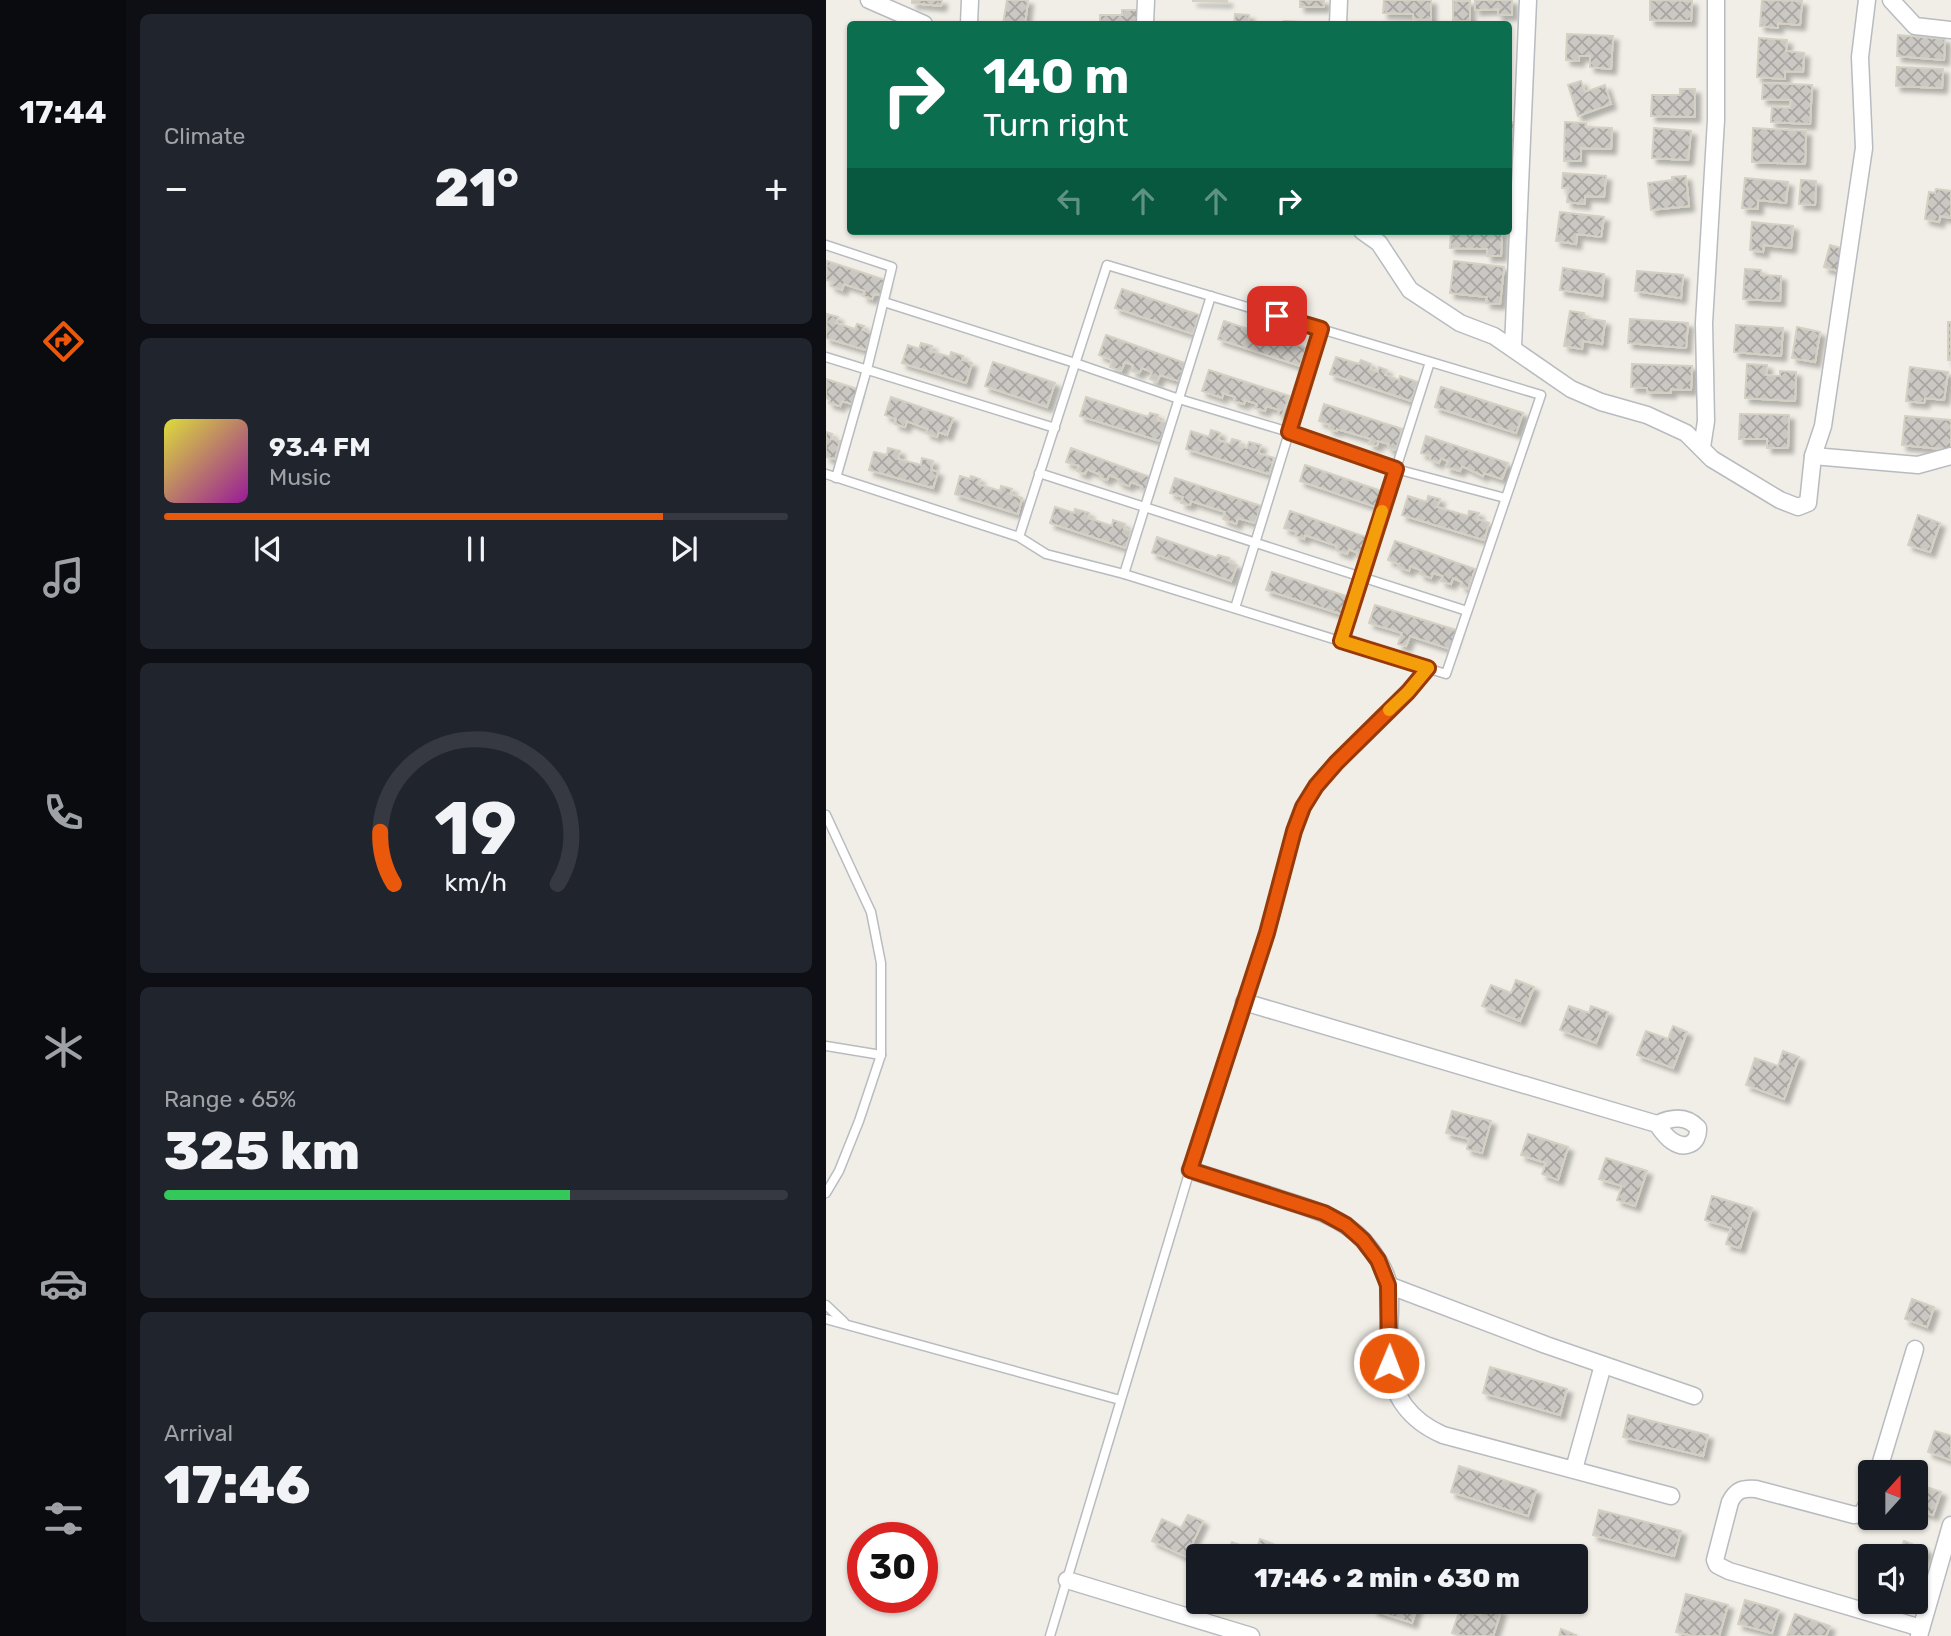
<!DOCTYPE html>
<meta charset="utf-8">
<style>
:root{--surface:#171b24;--page:#20242c;--text:#f1f3f6;--muted:#9ea1a6;--line:#363941;--accent:#ea580c}
body{margin:0;font-family:Rubik,sans-serif;background:var(--page);color:var(--text);height:100vh;display:flex;flex-direction:column;font-size:26px;white-space:nowrap}
*{box-sizing:border-box;margin:0}
p{font-size:23px;color:var(--muted)}
.icon{flex:none;width:38px;height:38px;fill:none;stroke:currentColor;stroke-width:2;stroke-linecap:round;stroke-linejoin:round}
.map{position:relative;flex:1;overflow:hidden}
.sheet{display:flex;flex-direction:column;gap:14px;padding:14px;background:#0d0f14;width:700px}
.sheet>*{flex:none}
.banner{position:absolute;left:21px;top:21px;width:665px;height:214px;border-radius:7px;box-shadow:0 2px 5px #0004;background:#0b6e4f;color:#fff;overflow:hidden}
.needle{width:46px;rotate:21deg}
.fabs{position:absolute;left:1032px;top:1460px;display:grid;gap:14px}
.fabs a{display:grid;place-items:center;width:70px;height:70px;border-radius:7px;background:var(--surface);box-shadow:0 2px 5px #0004;font-size:35px}
.speed{position:absolute;left:21px;top:1522px;display:flex;gap:14px;font-size:35px;font-weight:700;text-align:center}
.speed>*{display:grid;place-content:center;width:91px;height:91px;border-radius:50%;background:var(--surface);box-shadow:0 2px 5px #0004;line-height:1}
.speed .limit{border:10px solid #d22;background:#fff;color:#111}
.pin{position:absolute;display:grid;place-items:center;width:60px;height:60px;color:#fff;margin:-30px;border-radius:14px;box-shadow:0 4px 10px #0006}
.me{position:absolute;width:77px;margin:-38px;rotate:1deg;stroke-linejoin:round;filter:drop-shadow(0 0 5px #0008)}
.turn{display:flex;align-items:center;gap:24px;height:147px;padding:0 21px;font-size:32px}
.turn .icon{width:91px;height:91px;stroke-width:2.5}
.turn b{display:block;font-size:49px;line-height:60px}
.lanes{display:flex;align-items:center;height:66px;padding:0 21px;background:#0003;justify-content:center;gap:35px;direction:ltr}
.lanes .off{opacity:.35}
.big{font-size:52px;font-weight:800;line-height:1.1}
.sheet .widget{flex:1;display:flex;flex-direction:column;justify-content:center;gap:10px;min-width:0;padding:0 24px;border-radius:10px;background:var(--page)}
.sheet .dial{align-items:center;gap:0}
.dial svg{height:182px;overflow:visible;fill:none;stroke:var(--line);stroke-width:7;stroke-linecap:round;text-anchor:middle}
.dial text{fill:var(--text);stroke:none}
.song{display:flex;align-items:center;gap:21px}
.cover{width:84px;height:84px;border-radius:10px;background:linear-gradient(135deg,hsl(60 70% 55%),hsl(300 70% 35%))}
.played{height:7px;border-radius:4px;background:linear-gradient(90deg,var(--accent) 80%,var(--line) 80%)}
.keys{display:flex;justify-content:space-around;direction:ltr}
.heat{display:flex;justify-content:space-between;align-items:center;font-size:38px;direction:ltr}
.charge{height:10px;border-radius:5px;background:linear-gradient(90deg,#34c759 65%,var(--line) 0)}
.trip{position:absolute;left:360px;top:1544px;width:402px;height:70px;border-radius:7px;background:var(--surface);box-shadow:0 2px 5px #0004;font-weight:800;line-height:70px;text-align:center}
main{display:flex;flex:1;min-height:0}
.menu{display:flex;flex-direction:column;width:126px;justify-content:space-around;align-items:center;background:#090b0e;color:var(--muted)}
.menu .icon{width:49px;height:49px}
.menu .on{color:var(--accent)}
.menu b{font-size:32px;color:var(--text)}
.map>svg:first-child{display:block}
</style>
<main>
<nav class="menu">
<b>17:44</b>
<svg class="icon on" aria-label="directions" viewBox="0 0 24 24"><path d="M12 3l9 9-9 9-9-9zM9 14v-3h6M13 9l2 2-2 2"/></svg>
<svg class="icon" aria-label="music" viewBox="0 0 24 24"><path d="M9 18V5l10-2v13"/><circle cx="6" cy="18" r="3"/><circle cx="16" cy="16" r="3"/></svg>
<svg class="icon" aria-label="phone" viewBox="0 0 24 24"><path d="M5 4h4l2 5-3 2q2 4 5 5l2-3 5 2v4C11 20 4 13 5 4z"/></svg>
<svg class="icon" aria-label="climate" viewBox="0 0 24 24"><path d="M12 3v18M4 7l16 10M4 17L20 7"/></svg>
<svg class="icon" aria-label="car" viewBox="0 0 24 24"><path d="M5 17H2v-5l4-1 3-4h7l3 4 3 1v5h-3M9 17h6M6 11h13"/><circle cx="7" cy="17" r="2"/><circle cx="17" cy="17" r="2"/></svg>
<svg class="icon" aria-label="filters" viewBox="0 0 24 24"><path d="M4 7h16M4 17h16"/><circle cx="9" cy="7" r="2"/><circle cx="15" cy="17" r="2"/></svg>
</nav>
<section class="sheet">
<div class="widget"><p>Climate</p>
<div class="heat"><a>−</a><b class="big">21°</b><a>+</a></div>
</div>
<div class="widget">
<div class="song"><i class="cover"></i><div><b>93.4 FM</b><p>Music</p></div></div>
<div class="played"></div>
<div class="keys"><svg class="icon" aria-label="previous" viewBox="0 0 24 24"><path d="M18 5L8 12l10 7zM5 5v14"/></svg><svg class="icon" aria-label="pause" viewBox="0 0 24 24"><path d="M8 5v14M16 5v14"/></svg><svg class="icon" aria-label="next" viewBox="0 0 24 24"><path d="M6 5l10 7-10 7zM19 5v14"/></svg></div>
</div>
<div class="widget dial"><svg viewBox="0 0 100 80">
<path d="M14 69A42 42 0 1 1 86 69"/>
<path d="M14 69A42 42 0 0 1 8 46" stroke="#ea580c"/>
<text x="50" y="56" font-size="32" font-weight="700">19</text>
<text x="50" y="72" font-size="11">km/h</text>
</svg></div>
<div class="widget"><p>Range · 65%</p><b class="big">325 km</b><div class="charge"></div></div>
<div class="widget"><p>Arrival</p><b class="big">17:46</b></div>
</section>
<div class="map">
<svg width="1125" height="1636" viewBox="0 0 1125 1636">
<defs>
<pattern id="building-cross-hatch" width="8" height="8" patternUnits="userSpaceOnUse" patternTransform="scale(1.75)"><rect width="8" height="8" fill="#cbc8c3"/><path d="M0 0l8 8M0 8l8-8" fill="none" stroke="#a8a6a2"/></pattern>
<filter id="shadow"><feDropShadow dx="5" dy="5" stdDeviation="2" flood-color="#0004"/></filter>
</defs>
<rect width="100%" height="100%" fill="#f0eee6"/>
<g fill="url(#building-cross-hatch)" stroke="#d5d0c4" stroke-width="2" filter="url(#shadow)">
<polygon points="86,0 116,0 115,6 86,3"/>
<polygon points="181,0 202,0 199,24 177,24"/>
<polygon points="367,0 401,0 401,2 367,1"/>
<rect x="474" y="0" width="24" height="7"/>
<polygon points="558,0 605,0 605,20 587,19 587,14 557,13"/>
<polygon points="649,0 686,0 686,15 672,15 672,9 649,10"/>
<polygon points="824,0 866,1 865,21 824,20"/>
<polygon points="936,0 976,1 974,25 952,23 952,28 934,26"/>
<rect x="627" y="1" width="17" height="20"/>
<polygon points="296,10 311,10 311,24 274,24 274,15 296,15"/>
<polygon points="409,14 423,15 423,24 408,24"/>
<polygon points="458,21 497,23 497,24 458,24"/>
<polygon points="741,34 787,36 785,69 764,67 764,56 753,56 753,61 740,60"/>
<polygon points="1072,35 1119,39 1118,60 1071,56"/>
<polygon points="933,38 961,40 960,51 978,53 977,72 959,71 959,79 931,77"/>
<polygon points="1071,67 1117,69 1116,88 1070,86"/>
<polygon points="755,81 759,92 779,85 785,104 752,116 742,85"/>
<polygon points="937,83 986,85 984,124 945,122 946,107 964,108 965,100 936,99"/>
<polygon points="854,89 869,89 869,117 825,116 826,95 854,95"/>
<polygon points="682,122 688,122 687,153 682,153"/>
<polygon points="739,122 760,123 760,127 786,128 785,149 755,148 755,161 738,161"/>
<polygon points="828,128 865,131 862,160 826,158"/>
<polygon points="927,128 980,131 979,164 926,162"/>
<polygon points="682,168 689,169 686,202 682,202"/>
<polygon points="737,173 780,176 778,197 759,196 759,204 741,202 742,188 736,188"/>
<polygon points="860,176 863,206 825,210 822,183 846,180 846,177"/>
<polygon points="919,178 962,182 960,203 932,200 932,209 916,208"/>
<polygon points="975,180 990,181 989,205 973,204"/>
<polygon points="1110,189 1125,191 1125,218 1114,216 1113,222 1099,219 1103,192 1109,193"/>
<polygon points="734,212 778,217 775,237 751,234 750,244 730,241"/>
<polygon points="926,222 967,226 965,248 938,245 937,252 924,250"/>
<polygon points="625,231 676,231 675,256 661,256 661,249 624,248"/>
<polygon points="1004,245 1018,249 1012,271 998,267"/>
<polygon points="1,261 59,280 55,295 48,294 46,299 37,296 39,291 18,284 16,290 5,286 7,282 0,280"/>
<polygon points="628,261 678,267 674,304 660,303 661,297 624,293"/>
<polygon points="737,268 778,274 776,296 734,290"/>
<polygon points="919,269 935,270 935,275 955,276 954,301 917,299"/>
<polygon points="811,271 857,275 855,298 809,291"/>
<polygon points="296,289 373,315 367,334 289,308"/>
<polygon points="744,311 758,313 758,318 779,321 776,344 757,341 756,349 738,346"/>
<polygon points="1,314 12,317 10,323 29,329 31,324 38,326 36,330 45,333 40,350 0,338"/>
<polygon points="804,319 862,323 860,348 802,343"/>
<polygon points="398,321 480,348 474,366 392,339"/>
<rect x="1122" y="322" width="3" height="38"/>
<polygon points="910,325 957,328 955,356 908,352"/>
<polygon points="971,327 994,332 989,362 966,358"/>
<polygon points="280,335 359,363 353,381 334,375 331,382 324,379 326,372 316,368 313,373 306,371 307,365 299,362 295,371 284,367 286,360 273,355"/>
<polygon points="95,343 106,346 104,351 124,357 125,352 137,356 136,360 146,363 140,383 76,363 82,345 93,349"/>
<polygon points="510,357 533,364 535,360 545,364 544,369 552,372 553,367 561,370 559,375 573,380 574,376 592,382 585,401 504,374"/>
<polygon points="167,362 229,383 221,407 159,386"/>
<polygon points="806,364 866,366 865,390 845,389 845,393 821,392 821,388 805,387"/>
<polygon points="921,364 941,365 940,375 954,376 954,371 970,372 969,401 919,398"/>
<polygon points="1084,367 1122,372 1118,400 1099,398 1098,403 1080,401"/>
<polygon points="383,370 463,396 456,416 452,414 454,410 440,406 439,411 429,408 431,404 419,400 418,404 408,401 409,397 397,393 396,398 376,391"/>
<polygon points="0,379 31,389 26,404 16,401 14,406 3,403 4,400 0,398"/>
<polygon points="615,387 697,413 690,433 609,407"/>
<polygon points="65,397 127,418 121,435 112,432 111,437 100,433 102,429 81,421 79,427 69,424 70,419 59,415"/>
<polygon points="260,397 322,417 324,413 332,415 331,420 340,423 334,441 254,416"/>
<polygon points="498,404 576,429 570,450 562,448 563,444 552,441 551,446 543,444 545,439 511,429 511,431 503,429 504,425 493,421"/>
<polygon points="914,414 963,415 962,448 941,448 941,439 913,439"/>
<polygon points="1079,416 1125,420 1125,450 1076,445"/>
<polygon points="385,430 394,433 392,440 404,444 406,439 414,441 413,446 421,448 423,442 435,445 432,453 448,458 443,474 360,449 365,431 383,437"/>
<polygon points="0,432 6,434 5,439 14,441 9,459 0,457"/>
<polygon points="600,436 682,463 676,479 658,473 657,476 636,466 634,471 620,467 622,461 615,458 613,463 604,460 605,456 595,453"/>
<polygon points="62,448 74,451 72,459 95,465 96,458 107,461 105,470 112,472 107,488 43,470 48,452 61,455"/>
<polygon points="245,448 324,477 319,491 315,489 316,486 305,482 303,486 292,482 293,479 283,475 281,480 274,477 275,475 261,469 259,474 251,471 253,466 240,462"/>
<polygon points="479,465 558,492 553,508 474,481"/>
<polygon points="134,476 144,479 145,476 154,479 152,484 174,491 175,486 186,489 184,494 196,498 192,514 129,494"/>
<polygon points="349,478 435,506 429,523 412,518 410,524 397,519 399,512 365,501 364,505 355,503 357,497 344,493"/>
<polygon points="582,496 601,502 602,496 614,499 611,507 642,516 643,511 653,513 651,519 663,523 658,540 576,515"/>
<polygon points="229,507 248,513 249,509 263,513 262,518 286,526 287,520 299,524 298,529 305,531 300,548 224,523"/>
<polygon points="464,511 543,538 536,558 531,557 532,553 523,549 521,554 510,550 511,546 479,535 478,539 469,536 471,532 458,528"/>
<polygon points="1092,515 1114,523 1104,552 1082,545"/>
<polygon points="331,537 391,558 392,555 403,558 402,562 411,565 405,581 326,553"/>
<polygon points="569,541 649,569 642,589 635,586 636,582 627,578 625,584 615,581 617,576 607,573 605,578 594,574 595,570 584,566 583,571 572,567 573,564 562,560"/>
<polygon points="446,572 523,597 518,615 440,590"/>
<polygon points="549,605 630,630 624,649 584,636 580,646 572,644 576,633 543,623"/>
<polygon points="690,980 708,987 694,1021 656,1006 665,985 685,993"/>
<polygon points="743,1006 763,1013 765,1006 782,1012 770,1043 734,1030"/>
<polygon points="847,1026 861,1032 847,1068 811,1055 820,1031 842,1039"/>
<polygon points="957,1051 973,1057 958,1099 920,1085 929,1058 952,1066"/>
<polygon points="626,1111 665,1121 656,1153 641,1149 643,1139 620,1133"/>
<polygon points="702,1134 742,1147 732,1180 716,1174 720,1163 695,1155"/>
<polygon points="780,1158 821,1171 809,1206 791,1200 796,1186 773,1179"/>
<polygon points="886,1196 926,1208 914,1248 900,1244 905,1228 879,1220"/>
<polygon points="1086,1299 1108,1307 1101,1327 1079,1319"/>
<polygon points="664,1367 741,1389 734,1415 657,1393"/>
<polygon points="802,1415 882,1435 877,1456 797,1437"/>
<polygon points="1109,1431 1125,1436 1125,1460 1102,1452"/>
<polygon points="633,1466 710,1490 702,1516 625,1492"/>
<polygon points="1094,1485 1115,1492 1107,1515 1090,1510 1090,1496"/>
<polygon points="773,1510 855,1531 848,1556 767,1535"/>
<polygon points="362,1515 377,1521 360,1557 326,1541 336,1519 355,1528"/>
<polygon points="434,1539 447,1544 442,1556 400,1556 406,1542 430,1551"/>
<polygon points="1078,1541 1101,1550 1092,1572 1090,1556 1072,1556"/>
<polygon points="860,1594 902,1605 893,1636 867,1636 850,1632"/>
<polygon points="919,1600 953,1610 946,1633 912,1624"/>
<polygon points="550,1601 593,1601 586,1623 547,1610"/>
<polygon points="658,1605 675,1611 667,1636 636,1636 626,1633 634,1609 655,1616"/>
<polygon points="969,1614 1004,1626 1000,1636 961,1636"/>
<polygon points="735,1629 750,1635 749,1636 733,1636"/>
</g>
<g fill="none" stroke-linecap="round" stroke-linejoin="round">
<g stroke="#b8bbc0" stroke-width="11">
<g id="lane">
<polyline points="0,245 66,267 41,369 10,478"/>
<polyline points="58,302 249,363 353,399 463,432 570,469 679,498"/>
<polyline points="0,357 229,428"/>
<polyline points="213,473 641,611"/>
<polyline points="0,474 193,537 220,554 298,574 620,674 715,395 281,265 193,537"/>
<polyline points="298,574 385,296"/>
<polyline points="409,608 495,329"/>
<polyline points="515,641 604,362"/>
<polyline points="0,815 45,912 55,963 55,1055 33,1121 13,1171 0,1193"/>
<polyline points="0,1046 55,1055"/>
<polyline points="0,1305 18,1322"/>
<polyline points="0,1319 294,1400"/>
<polyline points="224,1636 364,1170 441,933 477,807 490,786 510,763 582,692 602,668"/>
</g>
</g>
<g stroke="#b8bbc0" stroke-width="19">
<g id="street">
<polyline points="43,0 98,24"/>
<polyline points="1065,0 1089,26 1125,30"/>
<polyline points="143,24 144,0"/>
<polyline points="319,24 320,0"/>
<polyline points="512,24 513,0"/>
<polyline points="536,231 553,243 584,290 634,323 668,336 745,389 775,402 821,415 860,433 886,459 954,500 972,507 982,503 987,456 997,426 1038,148 1034,57 1041,0"/>
<polyline points="687,347 702,0"/>
<polyline points="876,447 880,421 878,323 890,120 890,0"/>
<polyline points="987,456 1092,465 1125,456"/>
<path d="M418 1002 831 1124C835 1130 840 1137 846 1141 859 1150 873 1144 872 1128 860 1115 846 1117 831 1124"/>
<path d="M364 1170C391 1179 418 1187 446 1196 478 1207 513 1214 537 1240 548 1252 560 1270 563 1286 567 1311 560 1337 563 1362 566 1398 585 1421 617 1435L845 1496"/>
<polyline points="562,1285 720,1345 868,1396"/>
<polyline points="748,1469 777,1365"/>
<polyline points="1052,1472 1089,1349"/>
<path d="M1045 1497 1036 1514 1028 1515 930 1489C916 1488 910 1490 904 1502L889 1560 891 1565 903 1571 1095 1628"/>
<polyline points="241,1580 425,1636"/>
<polyline points="1093,1636 1125,1525"/>
</g>
</g>
<use href="#lane" stroke="#fff" stroke-width="8"/>
<use href="#street" stroke="#fff" stroke-width="16"/>
</g>
<g fill="none" stroke-linecap="round" stroke-linejoin="round">
<g stroke="#983908" stroke-width="18">
<polyline id="route" points="451,316 495,329 463,432 570,469 515,641 602,668 582,692 510,763 490,786 477,807 468,831 441,933 364,1170 498,1213 520,1225 537,1240 552,1260 562,1285 563,1363"/>
</g>
<use href="#route" stroke="#ea580c" stroke-width="12"/>
<polyline stroke="#f59e0b" stroke-width="12" points="556,511 515,641 602,668 582,692 563,710"/>
</g>
</svg>
<div class="fabs">
<a><svg class="needle" viewBox="-14 -14 28 28"><path d="M0-13l5 13h-10z" fill="#e53935"/><path d="M0 13l5-13h-10z" fill="#9ea1a6"/></svg></a>
<a><svg class="icon" aria-label="sound" viewBox="0 0 24 24"><path d="M4 9h4l5-4v14l-5-4H4zM17 9q2 3 0 6"/></svg></a>
</div>
<div class="speed"><div class="limit">30</div></div>
<div class="pin" style="left:451px;top:316px;background:#d93025"><svg class="icon" aria-label="arrive" viewBox="0 0 24 24"><path d="M6 21V4h12l-3 4 3 4H6"/></svg></div>
<svg class="me" style="left:563px;top:1363px" viewBox="-20 -20 40 40"><circle r="17" fill="#ea580c" stroke="#fff" stroke-width="3"/><path d="M0-11L8 9 0 5-8 9z" fill="#fff"/></svg>
<div class="trip">17:46 · 2 min · 630 m</div>
<div class="banner">
<div class="turn"><svg class="icon" aria-label="right" viewBox="0 0 24 24"><path d="M7 20v-9h11M14 6l5 5-5 5"/></svg><div><b>140 m</b>Turn right</div></div>
<div class="lanes"><svg class="icon off" aria-label="left" viewBox="0 0 24 24"><path d="M17 20v-9H6M10 6l-5 5 5 5"/></svg><svg class="icon off" aria-label="ahead" viewBox="0 0 24 24"><path d="M12 20V5M6 11l6-6 6 6"/></svg><svg class="icon off" aria-label="ahead" viewBox="0 0 24 24"><path d="M12 20V5M6 11l6-6 6 6"/></svg><svg class="icon" aria-label="right" viewBox="0 0 24 24"><path d="M7 20v-9h11M14 6l5 5-5 5"/></svg></div>
</div>
</div>
</main>
